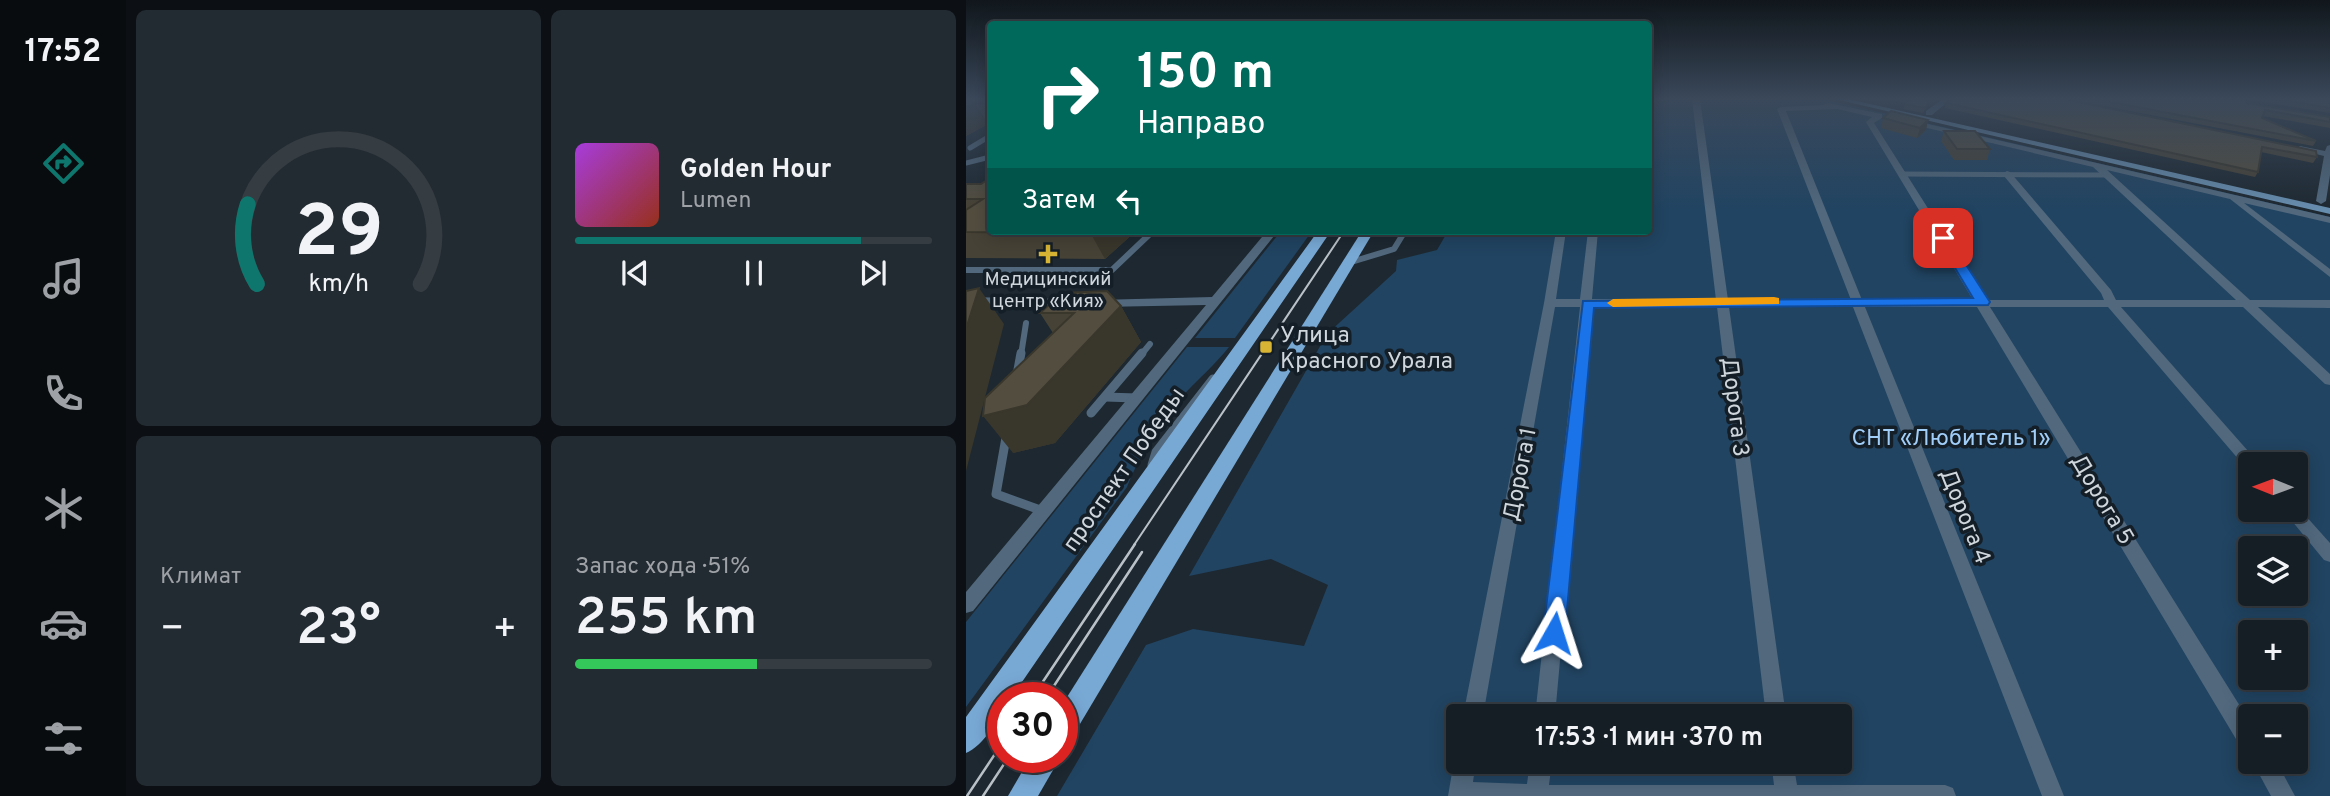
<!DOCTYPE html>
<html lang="ru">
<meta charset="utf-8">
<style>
:root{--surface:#161e25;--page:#232b32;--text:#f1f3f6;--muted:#9ea2a7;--line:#353c42;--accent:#0f766e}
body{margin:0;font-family:Overpass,sans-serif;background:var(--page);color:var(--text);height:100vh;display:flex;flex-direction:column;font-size:26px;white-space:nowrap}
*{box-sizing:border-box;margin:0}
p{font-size:23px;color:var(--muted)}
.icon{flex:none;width:38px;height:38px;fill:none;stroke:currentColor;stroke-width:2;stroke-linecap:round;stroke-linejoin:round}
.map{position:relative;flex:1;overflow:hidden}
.sheet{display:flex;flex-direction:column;gap:10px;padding:10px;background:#0c1014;width:840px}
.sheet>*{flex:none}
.top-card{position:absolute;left:21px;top:21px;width:665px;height:214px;border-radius:7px;box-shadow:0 4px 18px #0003,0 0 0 2px var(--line);background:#00695c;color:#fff;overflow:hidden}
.needle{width:46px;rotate:271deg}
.buttons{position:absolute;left:1272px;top:452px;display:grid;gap:14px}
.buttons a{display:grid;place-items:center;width:70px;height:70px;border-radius:7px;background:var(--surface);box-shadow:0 4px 18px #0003,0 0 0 2px var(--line);font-size:35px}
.speed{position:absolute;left:21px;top:682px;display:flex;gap:14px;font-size:35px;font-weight:700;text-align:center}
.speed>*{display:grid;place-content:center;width:91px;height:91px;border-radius:50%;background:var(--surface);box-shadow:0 4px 18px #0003,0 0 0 2px var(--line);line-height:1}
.speed .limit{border:10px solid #d22;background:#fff;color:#111}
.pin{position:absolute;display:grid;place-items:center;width:60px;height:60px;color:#fff;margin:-30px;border-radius:14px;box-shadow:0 4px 10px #0006}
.me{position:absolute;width:77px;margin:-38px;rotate:6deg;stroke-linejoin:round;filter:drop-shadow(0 0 5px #0008)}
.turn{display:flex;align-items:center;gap:24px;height:147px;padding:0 35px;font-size:32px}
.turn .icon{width:91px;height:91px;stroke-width:2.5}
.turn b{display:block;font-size:49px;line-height:60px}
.then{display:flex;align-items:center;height:66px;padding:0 35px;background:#0003;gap:14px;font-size:26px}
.big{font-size:52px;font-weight:600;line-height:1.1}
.sheet .widget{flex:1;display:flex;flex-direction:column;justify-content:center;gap:10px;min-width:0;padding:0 24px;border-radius:10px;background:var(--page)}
.sheet .dial{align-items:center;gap:0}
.dial svg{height:182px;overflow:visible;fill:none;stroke:var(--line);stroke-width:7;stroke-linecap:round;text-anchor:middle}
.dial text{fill:var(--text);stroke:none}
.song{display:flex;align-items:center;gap:21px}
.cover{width:84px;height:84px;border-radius:10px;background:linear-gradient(135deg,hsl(280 70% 55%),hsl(10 70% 35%))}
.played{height:7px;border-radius:4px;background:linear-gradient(90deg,var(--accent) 80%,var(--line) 80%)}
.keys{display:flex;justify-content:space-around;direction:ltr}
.heat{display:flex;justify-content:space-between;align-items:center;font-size:38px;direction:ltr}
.charge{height:10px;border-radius:5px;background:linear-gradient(90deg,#34c759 51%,var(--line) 0)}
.sheet .tiles{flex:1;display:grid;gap:10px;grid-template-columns:repeat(2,1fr)}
.trip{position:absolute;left:480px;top:704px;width:406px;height:70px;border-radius:7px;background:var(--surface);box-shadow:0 4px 18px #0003,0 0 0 2px var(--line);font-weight:600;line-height:70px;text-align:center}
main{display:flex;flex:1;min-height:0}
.tabs{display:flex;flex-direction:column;width:126px;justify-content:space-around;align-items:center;background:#090c0f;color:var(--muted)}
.tabs .icon{width:49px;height:49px}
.tabs .selected{color:var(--accent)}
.tabs b{font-size:32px;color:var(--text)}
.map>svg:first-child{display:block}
</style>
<main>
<nav class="tabs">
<b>17:52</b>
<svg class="icon selected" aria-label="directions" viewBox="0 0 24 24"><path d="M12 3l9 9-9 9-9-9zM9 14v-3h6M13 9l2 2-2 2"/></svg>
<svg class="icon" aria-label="music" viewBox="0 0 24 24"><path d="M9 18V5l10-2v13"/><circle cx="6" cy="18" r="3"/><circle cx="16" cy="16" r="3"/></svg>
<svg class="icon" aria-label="phone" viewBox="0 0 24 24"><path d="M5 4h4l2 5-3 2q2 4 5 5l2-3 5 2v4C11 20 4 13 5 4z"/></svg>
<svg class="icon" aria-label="climate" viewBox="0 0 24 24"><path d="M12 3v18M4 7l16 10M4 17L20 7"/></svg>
<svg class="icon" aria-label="car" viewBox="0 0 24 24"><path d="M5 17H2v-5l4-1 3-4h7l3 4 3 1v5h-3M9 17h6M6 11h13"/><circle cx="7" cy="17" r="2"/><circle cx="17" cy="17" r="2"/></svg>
<svg class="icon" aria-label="filters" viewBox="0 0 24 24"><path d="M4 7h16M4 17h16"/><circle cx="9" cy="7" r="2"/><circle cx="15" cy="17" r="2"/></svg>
</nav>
<section class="sheet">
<div class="tiles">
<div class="widget dial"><svg viewBox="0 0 100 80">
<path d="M14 69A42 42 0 1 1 86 69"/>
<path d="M14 69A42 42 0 0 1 10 34" stroke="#0f766e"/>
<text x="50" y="56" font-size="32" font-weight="700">29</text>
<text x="50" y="72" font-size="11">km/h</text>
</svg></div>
<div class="widget">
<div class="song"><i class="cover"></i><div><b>Golden Hour</b><p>Lumen</p></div></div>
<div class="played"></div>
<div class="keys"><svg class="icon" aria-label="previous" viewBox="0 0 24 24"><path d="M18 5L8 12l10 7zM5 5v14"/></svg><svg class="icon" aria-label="pause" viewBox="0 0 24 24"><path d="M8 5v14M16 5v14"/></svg><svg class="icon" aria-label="next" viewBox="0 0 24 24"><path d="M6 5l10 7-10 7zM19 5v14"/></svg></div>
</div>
<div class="widget"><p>Климат</p>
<div class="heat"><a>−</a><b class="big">23°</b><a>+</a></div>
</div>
<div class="widget"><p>Запас хода · 51%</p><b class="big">255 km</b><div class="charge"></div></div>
</div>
</section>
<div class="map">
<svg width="1364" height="796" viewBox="0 0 1364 796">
<rect width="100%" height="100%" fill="#1d2831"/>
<g fill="#214462" fill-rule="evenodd">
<path d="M683 99H857L1364 217V796H91L180 645 227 629 338 646 362 585 305 559 223 576 361 334 430 271 431 260 471 250 482 231H682ZM1284 464H1330V509H1284ZM1284 548H1330V593H1284ZM1284 632H1330V677H1284ZM492 716H873V761H492ZM1284 716H1330V761H1284Z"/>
<polygon points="315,231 346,231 269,338 229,338"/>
<path d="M221 347H263C251 362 239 373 226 386 200 411 174 454 161 487L0 707V622Z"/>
</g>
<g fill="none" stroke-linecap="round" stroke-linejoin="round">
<g stroke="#51687d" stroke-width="5">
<polyline points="4,148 24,136"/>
<polyline points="0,163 24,157"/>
<polyline points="937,174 1140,175"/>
</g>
<g stroke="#51687d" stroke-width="6">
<polyline points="382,263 428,249 439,231"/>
<polyline points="0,270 146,270 187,231"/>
<polyline points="55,355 60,323"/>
<polyline points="175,355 184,344"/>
</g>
<g stroke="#51687d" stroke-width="9">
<polyline points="51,375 55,353"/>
<polyline points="139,397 171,398"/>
<polyline points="125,413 176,353"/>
<polyline points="41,432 30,494 77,511"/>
<polyline points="186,465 190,452 247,379"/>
</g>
<g fill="#51687d" fill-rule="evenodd">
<path d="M726 99H734L762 300H885L811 109 815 107 858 105 862 103 916 114V118L908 123 1020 300H1138L1135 293 1038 176 1036 174 1041 171 1044 172 1145 290 1150 300H1270L1127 167 940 123V119L1364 217V223L1278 203 1364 269V277L1264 199 1141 170 1284 300H1364V308L1292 307 1364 374V385L1359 384 1277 307H1155L1290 460 1293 464H1284V469L1280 468 1142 307H1024L1284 722V752L1276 749 1011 307H899L1098 796H1076L887 307H763L820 716H800L751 307H626L589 716H569L614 307H589L517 716H497L578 303 590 231H600L590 299H614L622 231H632L626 299 750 300ZM871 109 906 117 900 122 1007 300H896L820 111Z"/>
<polygon points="977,99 985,99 966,115 960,115 960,111"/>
<polygon points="1364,145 1364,175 1360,201 1355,204 1350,201 1358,156 1330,149 1334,146 1359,151 1361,146"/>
<polygon points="301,231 312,231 7,611 0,613 0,592 240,305 135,307 131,306 131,300 246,297"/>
<polygon points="0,297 104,299 110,303 104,307 0,305"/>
<polygon points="1330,505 1364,543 1364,562 1358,560 1316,509 1330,509"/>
<polygon points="492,753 492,761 510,761 507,782 561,784 564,761 586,761 583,785 808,785 805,761 827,761 831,785 979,785 987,788 990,796 482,796 488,761"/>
<polygon points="1286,761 1310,761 1329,796 1305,796"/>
</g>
<polygon fill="#678dae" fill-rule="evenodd" points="869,99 882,99 1364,208 1364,214"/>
<g fill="#78a9d5" fill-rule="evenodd">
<path d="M352 231H365L45 698H37C37 717 17 746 0 753V717Z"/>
<polygon points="396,231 408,231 105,739 96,743 96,705"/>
<polygon points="64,758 94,758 72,796 42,796"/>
</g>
<polyline stroke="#bac2c8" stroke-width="2" points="168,545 378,231"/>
<g stroke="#bac2c8" stroke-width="2.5">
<polyline points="66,698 169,544"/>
<polyline points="80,698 176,552"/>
<polyline points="1,796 37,742"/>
<polyline points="17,796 42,758"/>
</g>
</g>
<g fill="#474236">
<polygon points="0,99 24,99 24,124 22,124 0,136"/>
<polygon points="923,99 973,99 965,104 962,104 957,113 937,109 940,103"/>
<polygon points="1098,99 1351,157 1347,163 1295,152 1292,172 1289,177 979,108 980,103"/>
<polygon points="1101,99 1279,99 1281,103 1364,117 1364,128 1297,116 1296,118 1350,141 1347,146"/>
<polygon points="1280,99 1364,99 1364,113"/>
<polygon points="917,118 962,120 960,130 951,138 915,128"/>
<polygon points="978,131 1024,149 1021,160 988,160 975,141"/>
<polygon points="0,184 15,184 24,231 170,231 139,259 0,258"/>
<polygon points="155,306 175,342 89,443 47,453 87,333 74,313"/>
</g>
<g fill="#39362c">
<polygon points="966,99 973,99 965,104"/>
<polygon points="9,103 22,124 0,136 0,107"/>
<polygon points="962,120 960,130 951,138 954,128"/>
<polygon points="128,231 170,231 139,259 125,234"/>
<polygon points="13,288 38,324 0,471 0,329"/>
<polygon points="155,306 175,342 89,443 47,453 17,416"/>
</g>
<g fill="#524d3f" stroke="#39362c" stroke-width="2">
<polygon points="0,99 24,99 24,103 9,103 0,107"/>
<polygon points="945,99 958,99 963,102 959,108 938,104"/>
<polygon points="985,99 1098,99 1350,151 1351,157 1296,147 1292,172 980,103"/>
<polygon points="1129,99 1279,99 1281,103 1364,117 1364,122 1299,110 1296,118 1350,141"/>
<polygon points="1311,99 1364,99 1364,108"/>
<polygon points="925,111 962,120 954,128 917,118"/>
<polygon points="978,131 1009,131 1024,149 991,149"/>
<polygon points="24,178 24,231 128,231 125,234 0,232 0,210 17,199 0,199 0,184 15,184"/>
<polygon points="13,288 0,329 0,291"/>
<polygon points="141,291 155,306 61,405 17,416 19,398 108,313 74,313 96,293"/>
</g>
<linearGradient id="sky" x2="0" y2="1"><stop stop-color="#10161b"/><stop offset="0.47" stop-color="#3a485a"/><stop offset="1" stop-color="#3a485a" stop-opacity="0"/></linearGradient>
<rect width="1364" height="210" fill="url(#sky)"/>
<polygon fill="#1a73e8" stroke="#114b97" stroke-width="2" points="972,235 981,235 1024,302 1022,305 628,308 599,633 596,640 588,643 580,640 577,633 617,301 1007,298 971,238"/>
<polygon fill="#f59e0b" points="808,297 813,298 813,304 647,307 641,303 647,299"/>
<g fill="#d7b434" stroke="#141e27" stroke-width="2.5">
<path d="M78.5 243.5h7v7h7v7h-7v7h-7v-7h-7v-7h7z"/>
<rect x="293" y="340" width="14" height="14" rx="3.5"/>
</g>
<g text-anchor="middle" stroke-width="7" stroke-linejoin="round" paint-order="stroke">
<g font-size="19" fill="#cfd6dc" stroke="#141e27">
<text x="82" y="285">Медицинский<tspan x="82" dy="22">центр «Кия»</tspan></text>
</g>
<g font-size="23" fill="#cfd6dc" stroke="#141e27" text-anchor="start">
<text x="314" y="342">Улица<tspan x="314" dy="26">Красного Урала</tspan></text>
</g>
<g font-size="23" fill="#cfd6dc" stroke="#141e27">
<text transform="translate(770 407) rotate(83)" y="8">Дорога 3</text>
<text transform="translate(157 469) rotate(-55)" y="8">проспект Победы</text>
<text transform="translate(553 474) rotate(-79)" y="8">Дорога 1</text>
<text transform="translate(1137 499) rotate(59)" y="8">Дорога 5</text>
<text transform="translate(1000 516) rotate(68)" y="8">Дорога 4</text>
</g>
<g font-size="23" fill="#a0cef8" stroke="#141e27">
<text x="985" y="445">СНТ «Любитель 1»</text>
</g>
</g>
</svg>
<div class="buttons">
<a><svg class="needle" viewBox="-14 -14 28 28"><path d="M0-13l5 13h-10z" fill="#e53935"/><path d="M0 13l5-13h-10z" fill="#9ea2a7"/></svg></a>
<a><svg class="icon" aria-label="layers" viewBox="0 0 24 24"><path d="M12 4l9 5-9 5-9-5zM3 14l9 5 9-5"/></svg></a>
<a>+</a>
<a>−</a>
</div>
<div class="speed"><div class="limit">30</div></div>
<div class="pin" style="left:977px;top:238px;background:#d93025"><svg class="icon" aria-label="arrive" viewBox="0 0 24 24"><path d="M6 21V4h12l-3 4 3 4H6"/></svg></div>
<svg class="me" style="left:588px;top:633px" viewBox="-20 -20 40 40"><path d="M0-17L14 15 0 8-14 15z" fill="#1a73e8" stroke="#fff" stroke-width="4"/></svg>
<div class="trip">17:53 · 1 мин · 370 m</div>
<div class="top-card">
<div class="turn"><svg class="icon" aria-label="right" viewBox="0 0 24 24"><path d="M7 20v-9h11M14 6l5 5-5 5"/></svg><div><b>150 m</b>Направо</div></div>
<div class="then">Затем<svg class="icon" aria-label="left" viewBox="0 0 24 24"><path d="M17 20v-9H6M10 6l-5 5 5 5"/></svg></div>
</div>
</div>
</main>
